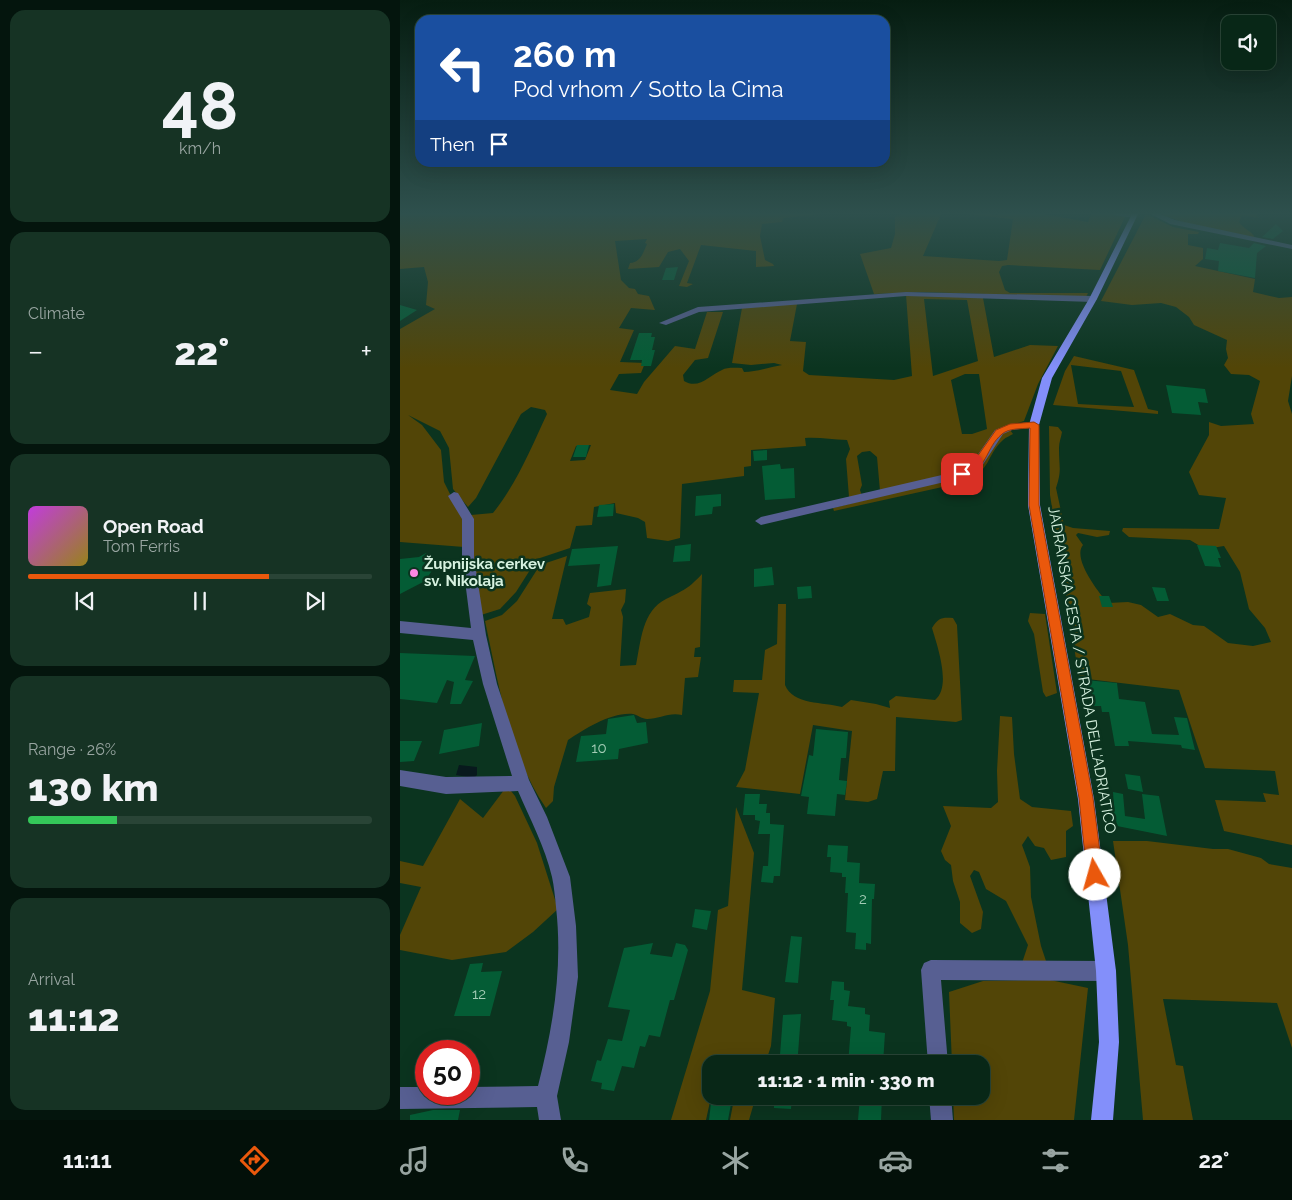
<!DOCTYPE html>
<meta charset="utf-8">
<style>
:root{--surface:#082717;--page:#163324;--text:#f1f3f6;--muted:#98a5a1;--line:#294436;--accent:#ea580c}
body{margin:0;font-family:Raleway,sans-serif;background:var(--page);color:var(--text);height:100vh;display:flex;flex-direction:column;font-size:19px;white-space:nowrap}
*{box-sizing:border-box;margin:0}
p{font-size:16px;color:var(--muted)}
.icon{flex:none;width:28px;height:28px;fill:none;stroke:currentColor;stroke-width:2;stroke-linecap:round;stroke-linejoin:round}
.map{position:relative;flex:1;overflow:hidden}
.details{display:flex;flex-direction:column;gap:10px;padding:10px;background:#04150d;width:400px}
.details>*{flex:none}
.guide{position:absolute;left:15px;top:15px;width:475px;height:152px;border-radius:15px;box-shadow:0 5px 20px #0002,0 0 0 1px var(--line);background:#1a4fa0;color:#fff;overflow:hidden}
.buttons{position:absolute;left:821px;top:15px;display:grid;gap:10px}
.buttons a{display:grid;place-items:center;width:55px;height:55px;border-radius:10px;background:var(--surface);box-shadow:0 5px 20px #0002,0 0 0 1px var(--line);font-size:25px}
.speed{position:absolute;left:15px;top:1040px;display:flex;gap:10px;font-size:25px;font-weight:700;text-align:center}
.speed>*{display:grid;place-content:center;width:65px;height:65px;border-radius:50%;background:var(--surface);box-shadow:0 5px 20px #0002,0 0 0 1px var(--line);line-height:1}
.speed .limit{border:8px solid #d22;background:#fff;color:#111}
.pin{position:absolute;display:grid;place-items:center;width:42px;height:42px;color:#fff;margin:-21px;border-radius:10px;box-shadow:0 2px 8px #0006}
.me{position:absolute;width:55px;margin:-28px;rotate:353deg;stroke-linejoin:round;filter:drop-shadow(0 0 4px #0008)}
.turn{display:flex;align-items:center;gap:18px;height:105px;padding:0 15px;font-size:22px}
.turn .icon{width:65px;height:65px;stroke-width:2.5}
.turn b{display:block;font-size:35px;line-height:42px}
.then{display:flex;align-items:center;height:48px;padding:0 15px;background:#0003;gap:10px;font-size:19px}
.big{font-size:38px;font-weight:800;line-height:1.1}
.details .widget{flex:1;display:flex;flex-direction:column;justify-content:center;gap:8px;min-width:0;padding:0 18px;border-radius:15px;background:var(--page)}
.details .dial{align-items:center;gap:0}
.dial b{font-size:65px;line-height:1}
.song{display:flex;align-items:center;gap:15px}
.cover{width:60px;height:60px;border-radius:8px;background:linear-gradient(135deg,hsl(290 70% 55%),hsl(50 70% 35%))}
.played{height:5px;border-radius:2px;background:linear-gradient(90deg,var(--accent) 70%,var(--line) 70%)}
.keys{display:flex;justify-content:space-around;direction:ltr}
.heat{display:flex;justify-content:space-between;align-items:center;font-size:28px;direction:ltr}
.charge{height:8px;border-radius:4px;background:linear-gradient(90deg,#34c759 26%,var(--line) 0)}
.trip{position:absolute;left:302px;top:1055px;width:288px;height:50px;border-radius:15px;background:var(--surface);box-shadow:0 5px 20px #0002,0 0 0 1px var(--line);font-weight:800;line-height:50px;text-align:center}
.dock{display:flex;height:80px;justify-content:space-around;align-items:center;background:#031009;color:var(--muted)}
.dock .icon{width:35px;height:35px}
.dock .active{color:var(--accent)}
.dock b{font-size:22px;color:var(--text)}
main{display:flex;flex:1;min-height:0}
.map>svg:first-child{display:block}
</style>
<main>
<section class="details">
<div class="widget dial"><b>48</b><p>km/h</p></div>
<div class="widget"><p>Climate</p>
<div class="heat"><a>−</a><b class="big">22°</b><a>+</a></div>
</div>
<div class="widget">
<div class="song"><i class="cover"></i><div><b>Open Road</b><p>Tom Ferris</p></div></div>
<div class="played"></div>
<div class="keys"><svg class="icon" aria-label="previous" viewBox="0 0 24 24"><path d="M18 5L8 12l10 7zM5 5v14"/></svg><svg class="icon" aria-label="pause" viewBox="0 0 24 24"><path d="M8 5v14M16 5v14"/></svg><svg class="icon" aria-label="next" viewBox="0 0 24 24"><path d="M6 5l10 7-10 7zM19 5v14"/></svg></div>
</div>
<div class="widget"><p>Range · 26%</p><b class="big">130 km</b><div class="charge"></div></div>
<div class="widget"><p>Arrival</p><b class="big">11:12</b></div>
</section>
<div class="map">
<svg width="892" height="1120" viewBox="0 0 892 1120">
<rect width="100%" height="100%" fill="#0b341f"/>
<g fill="#524507" fill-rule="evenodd">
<path d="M0 212H440L383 218 382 222 362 224 360 236 365 260 373 264 374 266 356 267V251L301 245 287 283 293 284 287 287 279 286 289 261 280 249 268 252 259 267 228 269 230 263C241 262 243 253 247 244L245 243 247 239 215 241 221 280 229 288 235 289 238 294 249 296 255 310 231 308 219 328 234 330 220 362 245 363 241 373 219 374 210 390 237 394 244 382 275 346 295 349 307 312H323L308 358 295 360 283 375 284 381C299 390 310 375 322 370 327 367 336 368 342 368L344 372C356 372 370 367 382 365L374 363 351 365 332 363 342 308 397 304 390 341 406 342 403 371 409 375 494 380 512 376 506 295 583 298 594 357 630 345 658 346 638 384 624 421 596 430 574 464 557 472 480 491 477 457 470 451 462 452 457 456 462 485 460 490 462 496 449 497 446 459 450 449 447 440C432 440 420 437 405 438L406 446 351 450V466L344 467V476L282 484 280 538 268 541 247 538 245 522 238 518 216 513 215 503 194 507 192 525 176 526 170 548 137 559 116 592 100 609 81 615 69 556 74 536 71 515 93 513C117 483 131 448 147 414L145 410 131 407 121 414 76 498 68 507 53 489 49 448 40 431 8 415 22 425 41 450 44 482 63 520 64 547 0 542V329L35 309 26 305 28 282 24 267 0 269ZM524 299 567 300 578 361 533 376ZM565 374H579L587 429 572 434H562L551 380ZM191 445 185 460 170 461 176 446Z"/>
<polygon points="505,212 542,212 523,256 599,261 607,260 613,219 548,212 577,212 598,215 599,212 632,212 688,222 692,212 726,215 700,270 608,265 602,266 599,272 605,290 610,293 688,293 686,297 522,292 474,294 460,254 491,248 495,234 495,217"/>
<path d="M755 212H815L820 214 828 212H858L856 215 859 218 842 215 839 222C843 229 851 230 855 238L791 225Z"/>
<path d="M746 214 773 227 799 232 798 234H788V245L803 248V259L795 266 855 279 853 292 879 298 892 297V376L888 401 892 414V845L824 831 815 800 866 802 863 793 879 795 875 771 805 768 779 690 679 678 650 495 649 426 658 427 662 432C661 438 659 442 659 448 659 468 662 470 656 488L664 525 673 528 710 531 709 535 697 537 678 533 676 535 683 545C672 558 698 592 708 603L728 602 741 605 758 617 770 614 793 625 804 626 828 643 853 646 871 642 865 628 849 609 840 572 824 546 805 549 790 540 729 537 722 531 723 528 819 529 826 498 799 495 789 472 809 435V422L821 426 854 424 851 414 860 381 849 375 831 374 824 365 828 358 826 349 827 340 794 325 789 317 776 307 761 303 732 305 701 301Z"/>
<path d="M674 356 734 370 748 409 758 411V414L653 405 665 371ZM671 365 721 371 734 407 678 404Z"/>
<path d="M610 430 613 434C610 436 606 437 603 440 585 457 593 468 565 482L434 511 433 508 566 475 601 435Z"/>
<path d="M167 556 152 619H163L166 625 189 617 191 607 187 604 190 593 226 589 225 602 221 610 223 617 220 666 236 665C241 641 242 611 266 599 284 590 288 589 302 574L300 647 295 648 294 657H301L298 677 285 678 282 715C269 712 259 719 247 719 242 719 238 715 233 714 211 712 185 729 168 740L154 787 153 801 146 808C110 757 98 682 85 621L102 615 117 601 140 565Z"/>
<path d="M378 604H386L385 685C393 705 424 702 442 707L451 700 476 704 490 708 489 701 496 696 535 700C552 687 537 645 532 628 538 618 542 617 553 618L557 625 562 720 556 722 496 717 495 771H483L477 799 468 802 445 800 452 731 413 725 400 794 336 787 345 770 359 693 333 692 334 680H362L365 650 377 644Z"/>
<polygon points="630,613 645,614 657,693 646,697 643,692 634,634 628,621"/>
<polygon points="600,716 612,717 614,754 620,799 632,807 671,811 673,826 666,831 666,857 651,860 644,848 635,846 628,836 622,845 630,867 631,897 641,946 647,964 621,966 628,945 606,901 586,889 579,872 574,870 570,876 583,912 581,929 572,933 560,923 560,902 553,881 551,865 545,860 541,851 551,826 543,806 591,808 598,802 597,771"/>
<polygon points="104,790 111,791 115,796 137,843 158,909 133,932 106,952 52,960 0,950 0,935 21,887 0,883 0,861 23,866 60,799 83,818"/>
<polygon points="336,807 354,853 342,990 375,998 371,1046 365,1064 311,1064 311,1096 356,1096 349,1120 330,1120 334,1099 311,1097 306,1120 271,1120 310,991 318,910 328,906"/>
<polygon points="713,841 747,841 813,849 828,849 861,858 869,864 892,868 892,1048 877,1003 763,999 776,1065 783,1066 793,1120 743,1120 728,945"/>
<polygon points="650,980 688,988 674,1120 554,1120 553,1096 581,1096 581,1064 552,1064 549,992 583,981"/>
</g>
<polygon fill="#08191d" points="59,765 77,767 77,775 74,778 56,775"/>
<g fill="#045c35">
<polygon points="876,224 883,231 873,239 862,237"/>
<polygon points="820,243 849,248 854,243 866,246 857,253 855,278 818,271 819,261 805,259 807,248 818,250"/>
<polygon points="278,267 274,280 262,280 266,268"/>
<polygon points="0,305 17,310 0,321"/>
<polygon points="239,333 252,333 251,337 255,337 252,350 255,350 251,366 241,366 242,360 230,360"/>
<polygon points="766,385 805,389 808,403 798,402 801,415 772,413"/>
<polygon points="177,445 189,445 186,457 173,457"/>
<polygon points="367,450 367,460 354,461 353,451"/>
<polygon points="380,464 381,469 394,468 395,498 365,500 362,466"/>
<polygon points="321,494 321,506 313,507 312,514 295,516 296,496"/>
<polygon points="214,504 213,516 197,517 199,505"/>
<polygon points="291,544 290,561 273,562 275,546"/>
<polygon points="797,545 816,546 821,558 818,558 821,567 805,566"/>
<polygon points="218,546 211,585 197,587 200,564 168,566 172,549"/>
<polygon points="26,553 35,566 25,581 0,594 0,559 19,557"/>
<polygon points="372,567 374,585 354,587 354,569"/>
<polygon points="411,586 412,598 398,599 397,587"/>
<polygon points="752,587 765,588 769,601 757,601"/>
<polygon points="699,596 709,596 713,607 702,607"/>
<polygon points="0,653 75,656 65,680 73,681 61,704 50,704 54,682 47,680 37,703 0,699"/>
<polygon points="686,680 717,683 719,699 745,702 752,734 779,735 774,717 787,718 795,750 782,748 781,745 728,741 729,746 715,746 709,712 702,712 701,706 694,706 692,692 687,691"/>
<polygon points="234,715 237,723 246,722 248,743 219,749 218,759 176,762 181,736 206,734 208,719"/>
<polygon points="82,723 79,746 39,754 44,730"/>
<polygon points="416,729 448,732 446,758 441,758 439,780 447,781 445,795 437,794 435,816 407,814 409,797 401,796 409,755 413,756"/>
<polygon points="0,741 22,741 14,761 0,762"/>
<polygon points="725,774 740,776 743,792 728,789"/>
<polygon points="713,792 723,794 725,816 745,819 742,794 759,796 767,836 717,826 716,819 710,818 709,806 714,807"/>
<polygon points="345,794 360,794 359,804 367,804 366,813 370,813 370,824 384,825 380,876 374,876 373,883 361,882 363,866 368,866 370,834 358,834 360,821 355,820 355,815 343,815"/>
<polygon points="428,845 448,846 447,862 460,863 459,883 475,884 474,899 472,899 471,944 466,943 466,950 455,949 456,933 446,932 448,893 445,893 446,877 442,877 442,873 430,872 431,857 427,857"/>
<polygon points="295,909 311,911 307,930 292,927"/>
<polygon points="391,936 402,937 398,983 385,982"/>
<polygon points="253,943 250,954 272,957 276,943 285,945 288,950 274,1000 270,1000 260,1037 249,1035 245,1047 240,1046 234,1068 222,1066 214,1091 201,1089 202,1083 191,1081 197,1060 201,1061 208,1039 222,1041 230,1010 208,1007 224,948"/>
<polygon points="83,963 81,972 102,971 90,1016 54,1016 70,964"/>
<polygon points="432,981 444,982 444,990 450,991 448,1006 465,1008 465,1014 470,1015 469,1031 485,1033 483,1064 448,1064 451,1027 447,1026 447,1022 432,1020 434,1000 430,1000"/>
<polygon points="401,1014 398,1054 380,1055 383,1015"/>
<polygon points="374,1096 392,1096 391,1109 374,1108"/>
<polygon points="460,1096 482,1096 481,1120 458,1120"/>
<polygon points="311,1103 331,1104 328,1120 309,1120"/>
<polygon points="33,1110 60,1110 58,1120 10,1120 10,1115"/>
</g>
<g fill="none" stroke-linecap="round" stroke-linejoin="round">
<g fill="#575f92" fill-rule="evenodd">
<path d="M709 212H726L738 215C732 219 714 216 709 212Z"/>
<polygon points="747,212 755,212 775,220 892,245 892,249 770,224"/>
<polygon points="506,292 693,296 697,299 693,302 506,296 299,312 266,325 259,323 298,307"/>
<polygon points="634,422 638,423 638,427 612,430 603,434 580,469 566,477 361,525 355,521 361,517 559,471 572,463 595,430 610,424"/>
<path d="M54 492 58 493 74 519V557L86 635 97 684 129 780 147 817 170 877 176 926 178 977 169 1042 157 1096 161 1120H139L137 1107 0 1109V1087H26V1094H69V1087L138 1086C153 1027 163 968 156 907 155 897 154 886 152 877 145 847 130 819 118 791L46 794 0 786V770L46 777 112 776 83 684 73 640 0 633V621L71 628 62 557V519L48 496Z"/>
<polygon points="531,960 706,961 713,964 716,971 713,978 706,981 541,980 548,1064 528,1064 521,970 524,963"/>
<polygon points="529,1096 551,1096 553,1120 531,1120"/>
</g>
<polygon fill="#838ffa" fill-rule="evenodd" points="733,212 739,212 697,299 652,378 639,425 640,505 694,799 716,971 719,1042 713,1120 691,1120 699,1042 696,971 678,799 628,505 629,425 642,378 689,299"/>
</g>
<linearGradient id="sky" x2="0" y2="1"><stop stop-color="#061d11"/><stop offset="0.58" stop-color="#2e504d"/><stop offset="1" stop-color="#2e504d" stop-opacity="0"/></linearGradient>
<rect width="892" height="368" fill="url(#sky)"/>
<path fill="#ea580c" stroke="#983908" d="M634 422 639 425V505L693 798 703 875 701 881 695 883 689 881 687 875 679 798 629 505 630 428C621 429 609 428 602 434 585 448 588 470 562 478L557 474 572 464 596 430 610 424Z"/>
<circle fill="#fd86e2" stroke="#0b341f" stroke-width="2" cx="14" cy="573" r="5"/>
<g text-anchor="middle" stroke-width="5" stroke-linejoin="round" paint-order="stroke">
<g font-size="15" font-weight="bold" fill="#d7f2e0" stroke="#0b341f" text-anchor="start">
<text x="24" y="569">Župnijska cerkev<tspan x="24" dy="17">sv. Nikolaja</tspan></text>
</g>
<g font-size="15" fill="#d7f2e0" stroke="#0b341f">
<text transform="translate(682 670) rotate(80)" y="5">JADRANSKA CESTA / STRADA DELL'ADRIATICO</text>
</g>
<g font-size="15" fill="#a2ccb5">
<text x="199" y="753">10</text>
<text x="463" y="904">2</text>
<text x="79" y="999">12</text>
</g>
</g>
</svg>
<div class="buttons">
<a><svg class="icon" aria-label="sound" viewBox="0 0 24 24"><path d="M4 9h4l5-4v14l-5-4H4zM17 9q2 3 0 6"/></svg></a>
</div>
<div class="speed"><div class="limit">50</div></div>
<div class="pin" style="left:562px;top:474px;background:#d93025"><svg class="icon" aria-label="arrive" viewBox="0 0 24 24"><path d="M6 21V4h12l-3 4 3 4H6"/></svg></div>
<svg class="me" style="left:695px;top:875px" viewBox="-20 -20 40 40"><circle r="19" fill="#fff"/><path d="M0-13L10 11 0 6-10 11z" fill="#ea580c"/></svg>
<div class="trip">11:12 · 1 min · 330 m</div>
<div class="guide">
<div class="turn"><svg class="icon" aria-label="left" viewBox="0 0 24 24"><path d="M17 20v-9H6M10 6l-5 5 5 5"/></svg><div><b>260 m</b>Pod vrhom / Sotto la Cima</div></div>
<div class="then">Then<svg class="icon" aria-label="arrive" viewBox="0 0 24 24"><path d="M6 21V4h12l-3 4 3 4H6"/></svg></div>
</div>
</div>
</main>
<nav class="dock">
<b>11:11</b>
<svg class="icon active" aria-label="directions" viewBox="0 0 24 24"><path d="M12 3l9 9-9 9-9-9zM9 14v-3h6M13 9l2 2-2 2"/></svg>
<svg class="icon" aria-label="music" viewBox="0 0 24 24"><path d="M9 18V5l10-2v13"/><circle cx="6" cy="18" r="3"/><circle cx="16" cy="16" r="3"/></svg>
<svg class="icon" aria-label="phone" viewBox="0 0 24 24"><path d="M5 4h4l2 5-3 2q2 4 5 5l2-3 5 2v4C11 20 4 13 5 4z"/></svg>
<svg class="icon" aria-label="climate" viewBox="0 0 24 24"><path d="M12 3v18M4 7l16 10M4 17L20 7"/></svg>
<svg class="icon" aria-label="car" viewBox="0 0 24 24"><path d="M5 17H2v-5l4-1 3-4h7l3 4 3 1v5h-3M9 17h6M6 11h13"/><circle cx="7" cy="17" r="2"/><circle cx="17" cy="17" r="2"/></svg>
<svg class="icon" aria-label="filters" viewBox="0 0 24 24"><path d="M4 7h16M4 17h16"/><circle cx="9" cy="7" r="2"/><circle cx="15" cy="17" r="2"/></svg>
<b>22°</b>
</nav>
